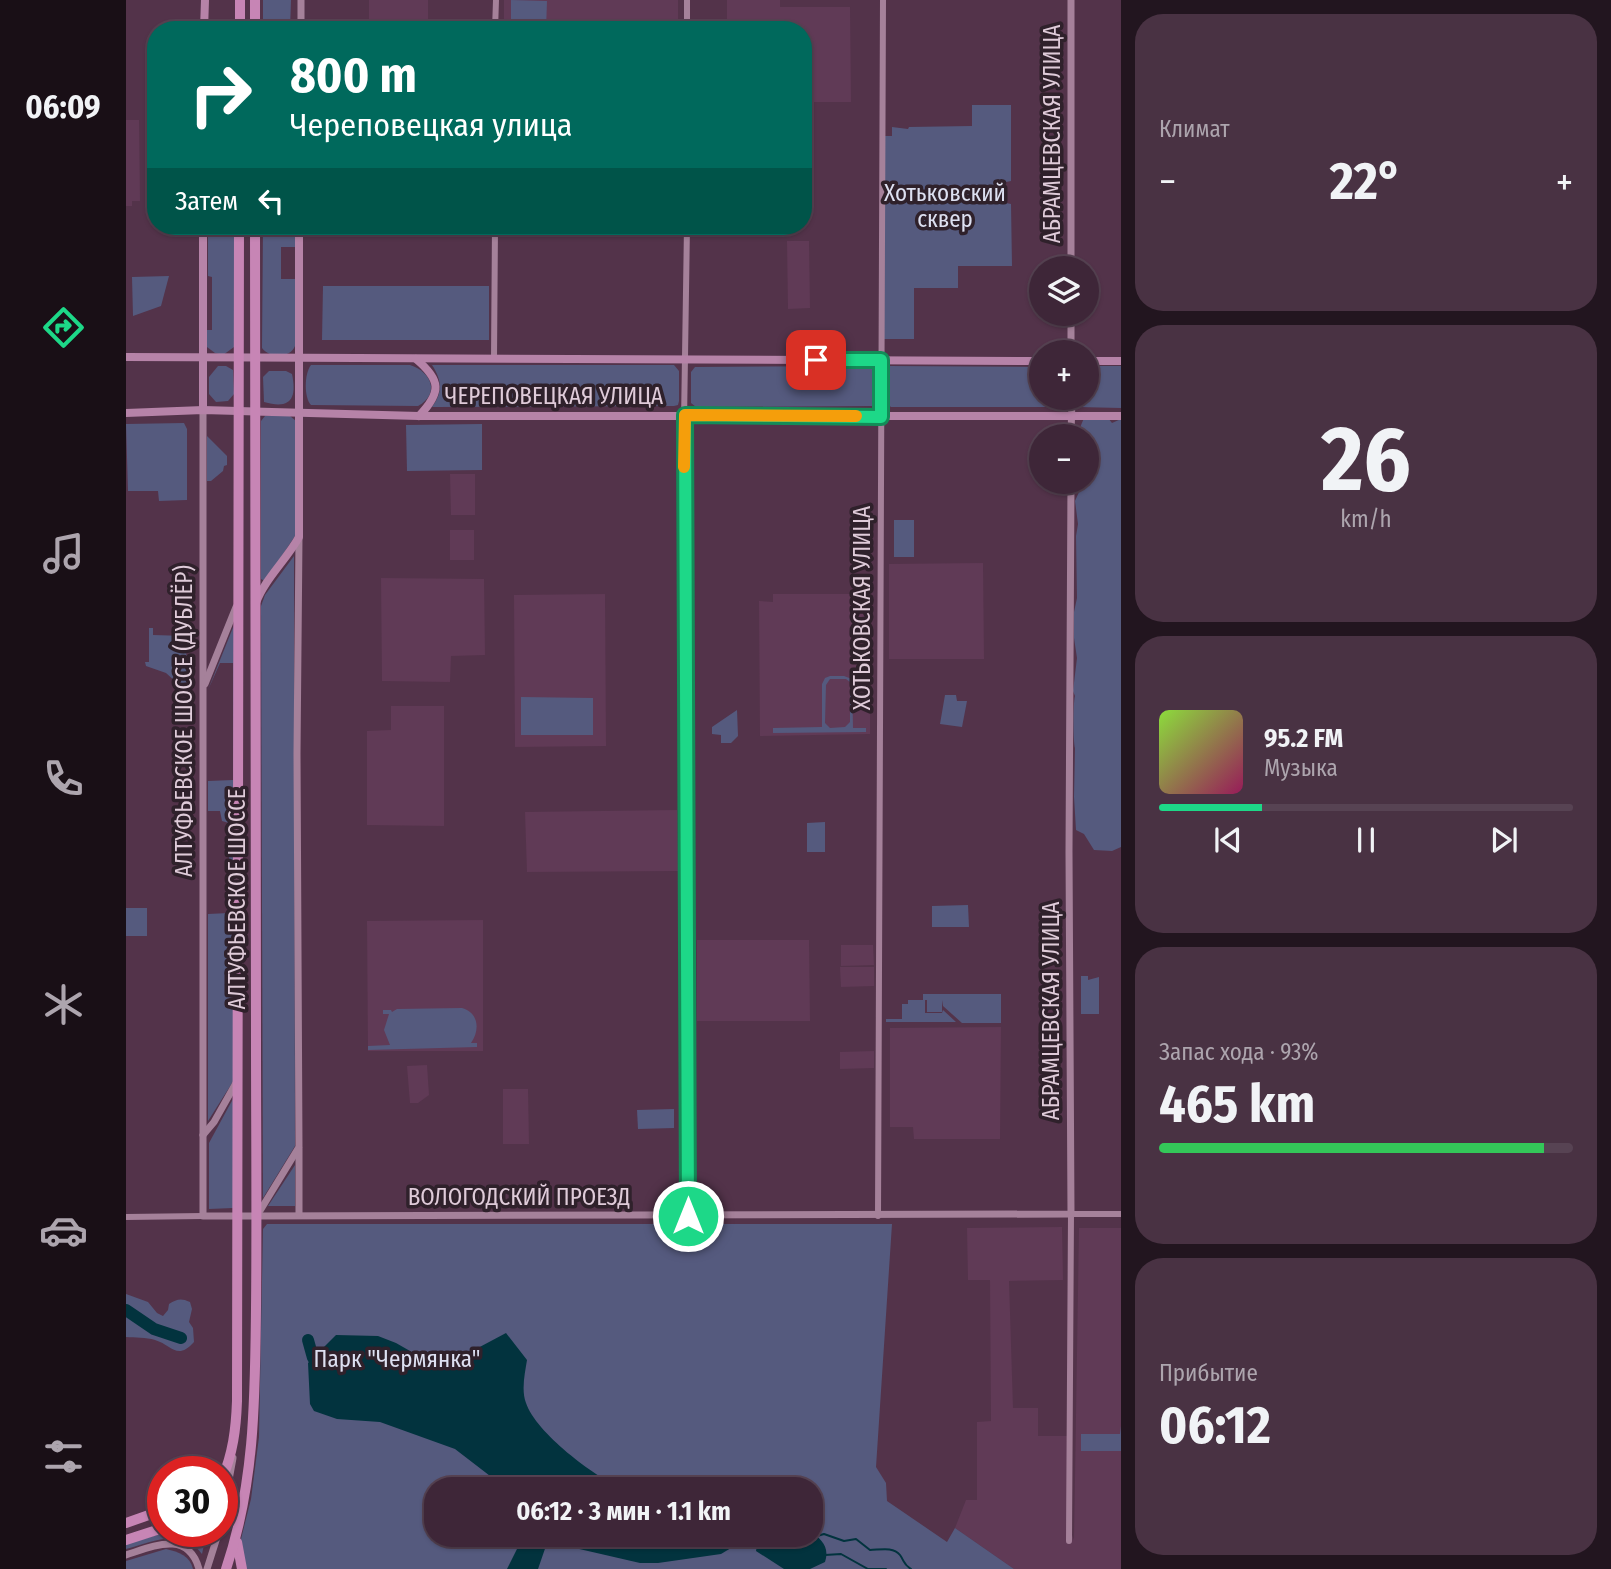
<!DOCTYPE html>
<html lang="ru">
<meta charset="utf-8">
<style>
:root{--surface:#3e2638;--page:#493243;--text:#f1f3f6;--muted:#ada5ae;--line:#574353;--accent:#1dd888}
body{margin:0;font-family:"Fira Sans Condensed",sans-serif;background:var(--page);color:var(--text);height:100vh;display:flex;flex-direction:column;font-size:26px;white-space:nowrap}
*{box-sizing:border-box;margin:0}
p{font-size:23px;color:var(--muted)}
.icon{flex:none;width:38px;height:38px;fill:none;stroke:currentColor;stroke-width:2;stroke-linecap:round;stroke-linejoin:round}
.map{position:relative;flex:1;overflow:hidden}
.drawer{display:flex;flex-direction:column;gap:14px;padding:14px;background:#22151f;width:490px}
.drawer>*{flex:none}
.banner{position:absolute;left:21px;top:21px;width:665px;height:214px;border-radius:28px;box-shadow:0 2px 5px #0004,0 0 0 2px var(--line);background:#00695c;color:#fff;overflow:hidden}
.controls{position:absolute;left:903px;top:256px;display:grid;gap:14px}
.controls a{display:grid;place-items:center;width:70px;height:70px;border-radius:50%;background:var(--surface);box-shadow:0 2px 5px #0004,0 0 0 2px var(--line);font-size:35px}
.speed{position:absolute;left:21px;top:1456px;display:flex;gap:14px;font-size:35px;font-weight:700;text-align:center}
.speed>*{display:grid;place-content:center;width:91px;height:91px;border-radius:50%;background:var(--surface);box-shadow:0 2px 5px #0004,0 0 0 2px var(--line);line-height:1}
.speed .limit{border:10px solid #d22;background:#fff;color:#111}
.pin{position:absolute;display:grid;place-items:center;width:60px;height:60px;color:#fff;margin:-30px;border-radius:14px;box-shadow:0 4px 10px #0006}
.me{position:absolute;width:77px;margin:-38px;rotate:0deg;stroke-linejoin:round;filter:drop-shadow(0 0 5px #0008)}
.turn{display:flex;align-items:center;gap:24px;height:147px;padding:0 28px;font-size:32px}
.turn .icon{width:91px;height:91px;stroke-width:2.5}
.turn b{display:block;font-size:49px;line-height:60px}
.then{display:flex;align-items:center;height:66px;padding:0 28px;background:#0003;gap:14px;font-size:26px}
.big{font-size:52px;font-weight:700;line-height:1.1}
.drawer .card{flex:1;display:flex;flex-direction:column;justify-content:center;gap:10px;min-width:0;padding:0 24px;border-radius:28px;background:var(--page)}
.drawer .dial{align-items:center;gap:0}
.dial b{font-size:91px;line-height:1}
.song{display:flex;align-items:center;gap:21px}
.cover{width:84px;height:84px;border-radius:10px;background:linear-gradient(135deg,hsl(90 70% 55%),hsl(330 70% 35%))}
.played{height:7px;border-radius:4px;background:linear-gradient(90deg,var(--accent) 25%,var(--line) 25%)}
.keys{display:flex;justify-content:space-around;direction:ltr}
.heat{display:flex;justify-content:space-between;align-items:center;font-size:38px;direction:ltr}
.charge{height:10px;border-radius:5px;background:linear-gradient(90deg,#34c759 93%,var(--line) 0)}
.trip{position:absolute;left:298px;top:1477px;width:399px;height:70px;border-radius:28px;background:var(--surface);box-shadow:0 2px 5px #0004,0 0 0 2px var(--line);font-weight:700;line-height:70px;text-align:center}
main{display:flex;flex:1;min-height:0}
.tab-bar{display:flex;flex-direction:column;width:126px;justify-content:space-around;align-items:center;background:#190f16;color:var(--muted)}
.tab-bar .icon{width:49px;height:49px}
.tab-bar .current{color:var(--accent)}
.tab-bar b{font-size:32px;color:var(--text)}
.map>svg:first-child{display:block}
</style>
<main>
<nav class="tab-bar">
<b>06:09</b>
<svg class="icon current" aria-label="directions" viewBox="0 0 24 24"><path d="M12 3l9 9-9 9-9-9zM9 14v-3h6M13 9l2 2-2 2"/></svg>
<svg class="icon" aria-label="music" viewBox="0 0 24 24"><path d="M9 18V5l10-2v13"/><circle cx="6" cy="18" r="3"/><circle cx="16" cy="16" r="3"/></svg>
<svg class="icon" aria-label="phone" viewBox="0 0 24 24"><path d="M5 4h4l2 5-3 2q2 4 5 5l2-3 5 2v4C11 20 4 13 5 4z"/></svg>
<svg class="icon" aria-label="climate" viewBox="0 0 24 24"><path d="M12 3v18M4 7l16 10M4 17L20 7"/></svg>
<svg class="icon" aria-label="car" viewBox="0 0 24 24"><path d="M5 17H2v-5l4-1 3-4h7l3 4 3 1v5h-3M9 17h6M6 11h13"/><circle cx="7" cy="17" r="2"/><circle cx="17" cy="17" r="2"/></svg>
<svg class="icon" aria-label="filters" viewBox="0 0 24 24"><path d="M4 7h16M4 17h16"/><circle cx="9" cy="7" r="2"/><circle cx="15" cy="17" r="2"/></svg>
</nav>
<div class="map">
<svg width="995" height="1569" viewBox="0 0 995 1569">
<rect width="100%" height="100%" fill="#53334a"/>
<g fill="#603a56">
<rect x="243" y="0" width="59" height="30"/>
<rect x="378" y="0" width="174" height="30"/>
<polygon points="601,0 654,0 654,7 724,7 725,102 677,102 677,30 601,30"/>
<polygon points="0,120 13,120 14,201 6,201 6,206 0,206"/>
<polygon points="661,241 683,241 684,308 662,309"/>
<polygon points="324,474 349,474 349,515 325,515"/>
<rect x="324" y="530" width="24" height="30"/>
<polygon points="857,563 858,659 763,659 763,564"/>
<polygon points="255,578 358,579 359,655 325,656 324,682 256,681"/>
<polygon points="479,594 480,746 389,747 388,595"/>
<polygon points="647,594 744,594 744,734 634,736 633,601 647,602"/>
<polygon points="265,706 318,706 318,826 241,825 241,731 265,730"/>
<polygon points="551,810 552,871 401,872 399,812"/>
<polygon points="357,920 357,1051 242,1051 241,921"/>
<polygon points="571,940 683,940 684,1021 571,1021"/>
<polygon points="715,945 747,945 748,965 715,966"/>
<polygon points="714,967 748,967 748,986 715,987"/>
<polygon points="875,1027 874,1139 788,1139 787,1127 764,1127 764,1028"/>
<polygon points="748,1051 748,1068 714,1069 714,1052"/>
<polygon points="301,1065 303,1095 292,1103 284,1103 281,1066"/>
<polygon points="377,1089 402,1089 403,1144 377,1144"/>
<polygon points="936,1227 937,1280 883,1281 887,1408 912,1408 912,1436 943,1436 943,1527 948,1540 953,1228 995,1228 995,1569 888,1569 829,1528 840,1500 851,1500 851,1422 865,1421 864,1280 842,1280 841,1228"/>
</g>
<g fill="#555a7e" fill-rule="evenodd">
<polygon points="137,0 165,0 164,30 137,30"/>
<polygon points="385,0 421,1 420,30 385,30"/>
<polygon points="846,105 885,105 885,181 880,182 880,203 885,204 886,266 832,266 832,288 788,288 788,339 758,339 759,136 766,136 766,127 782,129 783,127 846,126"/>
<polygon points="82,226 108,226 108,347 97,355 89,353 81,347 81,330 86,330 86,277 82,276"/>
<path d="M137 226H170V247H155V279H170L169 346C164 359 143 358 136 348Z"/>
<polygon points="43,276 35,306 7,316 6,277"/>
<polygon points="197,286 363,286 363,340 196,340"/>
<path d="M185 365H284C306 372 314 394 292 406L185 405C178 398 178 374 185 365Z"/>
<path d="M306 365H548L553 371V401L552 405 548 406 306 407C317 393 316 380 306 365Z"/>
<polygon points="92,366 100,366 107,370 108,394 102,401 90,402 83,394 83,377"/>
<polygon points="747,366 750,370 750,404 746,406 570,407 565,403 565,372 569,367"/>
<polygon points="763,366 915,367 915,397 939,397 938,406 935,407 765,407 760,403 760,370"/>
<polygon points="961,366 995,366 995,408 952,407 951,397 961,397"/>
<path d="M143 371H160L166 374C171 398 165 410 138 402L137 377Z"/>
<polygon points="139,416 164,416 170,421 169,536 139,581 135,579 135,421"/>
<path d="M958 418H982L986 423 995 419V847L986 851 968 850 958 834 950 830 948 797 949 748C947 742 947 702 949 696L947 691 951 658 948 638V612L951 598 950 536 952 524 949 501 953 492 950 481H961V436H953V430Z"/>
<polygon points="58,423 61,429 61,500 33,501 32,491 2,491 0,424"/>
<polygon points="356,424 356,470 281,471 280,425"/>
<polygon points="81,436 101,456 101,465 98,466 97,471 85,481 81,481"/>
<rect x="768" y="520" width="20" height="37"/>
<polygon points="168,556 169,1146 137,1198 135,606 139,595"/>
<polygon points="108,625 108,1080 82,1121 82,914 103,913 103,823 96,821 94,811 82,811 82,781 107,780 107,663 94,663 82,690"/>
<polygon points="23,628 27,628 27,635 60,636 61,692 40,673 20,666 19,662 23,662"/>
<path d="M704 676H718L726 679 727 728H740V732L647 733V728L696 727V684L699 678ZM704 679H720L724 682V722L719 727 704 728 699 723 700 685Z"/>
<polygon points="819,695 830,695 831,701 841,701 836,727 814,724"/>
<polygon points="395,697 467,698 467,735 395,735"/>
<polygon points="611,710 612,736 605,743 595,743 595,735 586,734 586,727"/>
<polygon points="699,822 699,852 681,852 681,823"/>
<polygon points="842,905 843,927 806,927 806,906"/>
<rect x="0" y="908" width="21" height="28"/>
<polygon points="955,976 962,976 962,980 973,977 973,1014 955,1014"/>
<polygon points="797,994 875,994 875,1023 836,1023 817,1006 816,1000 816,1012 801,1012 801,1000 799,1000 799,1013 816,1013 817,1010 830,1022 760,1022 760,1019 776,1019 776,1004 782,1004 782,1000 797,1000"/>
<path d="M336 1008C353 1013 354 1030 345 1043H351V1047L242 1050V1046L264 1045 258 1030 263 1014H257V1010H265L266 1012 271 1009Z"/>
<polygon points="108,1097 107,1208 83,1209 83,1143"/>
<polygon points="548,1109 548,1128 512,1129 511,1110"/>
<polygon points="169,1165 169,1206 142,1206"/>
<path d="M141 1224H766L750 1467 760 1483 761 1501 821 1542 829 1528 888 1569H119L113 1547 125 1499 133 1437 137 1229ZM310 1489H684V1535H310Z"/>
<path d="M0 1294 22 1302 31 1313 37 1316 42 1310 43 1304C51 1299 55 1298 64 1302L66 1309 63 1322 67 1328 68 1342C51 1361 46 1345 29 1340 20 1337 9 1338 0 1337Z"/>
<polygon points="995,1426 995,1451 955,1451 955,1434 994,1434"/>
<path d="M45 1531H81L76 1554C56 1527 26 1542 0 1549V1544Z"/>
<path d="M40 1549C53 1552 64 1556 67 1569H0V1561Z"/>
</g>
<g fill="#02333e">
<path d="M380 1333 401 1360C399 1373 395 1390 400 1403 410 1433 468 1476 496 1489H381L329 1449 254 1422 211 1419 188 1411 184 1404 182 1363 210 1335 252 1336 270 1343 305 1363 318 1366Z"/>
<path d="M684 1530C695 1540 704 1546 699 1562L684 1569H658L630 1551 633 1535H684Z"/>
<polygon points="431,1535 616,1535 605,1548 595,1554 532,1563 514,1563 449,1548"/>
<polygon points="419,1538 422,1540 412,1569 381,1569 392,1547"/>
</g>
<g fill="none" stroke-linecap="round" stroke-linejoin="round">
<g stroke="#02333e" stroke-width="2">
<path d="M691 1536 698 1534 718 1541 730 1539 744 1550C753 1550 767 1546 774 1555 779 1562 777 1564 785 1569"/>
<polyline points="699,1555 715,1554 742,1569 760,1569"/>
</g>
<g stroke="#02333e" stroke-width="12">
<polyline points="0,1310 28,1329 55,1338"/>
<polyline points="182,1340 187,1358 202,1363"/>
</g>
<g stroke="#a5819a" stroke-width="6">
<polyline points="561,0 561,30"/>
<polyline points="369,30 370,0"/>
<polyline points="561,226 558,422 562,1216"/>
<polyline points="368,359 369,226"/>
<polyline points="752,1216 757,0"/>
<polyline points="0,1217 77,1216"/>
<polyline points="943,1541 945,1214 995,1214"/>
</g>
<g stroke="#a5819a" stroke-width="7">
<polyline points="175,0 175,30"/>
<polyline points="945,0 945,268"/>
<polyline points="945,313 945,352"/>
<polyline points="77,410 77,1216 945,1214 943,852 945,481"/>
<polyline points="945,436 946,397"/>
<polyline points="79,684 110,607"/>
<polyline points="77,1135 88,1122 110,1083"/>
<polyline points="132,1214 173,1147 171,753 173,538"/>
<polyline points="173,1215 173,1149"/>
<polyline points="96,1518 107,1458"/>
<path d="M0 1555C28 1546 62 1530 73 1569"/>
<polyline points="81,1569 93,1531"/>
</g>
<g stroke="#b683a8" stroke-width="8">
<polyline points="78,30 79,0"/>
<polyline points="77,226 77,410"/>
<polyline points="0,357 915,361"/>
<path d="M290 359C315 380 316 392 293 416"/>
<polyline points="961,361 995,361"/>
<polyline points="0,413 77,410 293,416 995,416"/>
<path d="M130 603C138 580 161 559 173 537V226"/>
</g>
<g stroke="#c785b5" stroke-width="10">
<polyline points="114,0 114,30"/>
<polyline points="129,0 129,30"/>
<path d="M96 1479C107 1453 110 1429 111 1401L113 226"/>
<polyline points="0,1523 37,1510"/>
<polyline points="0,1540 37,1528"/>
<polyline points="111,1542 116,1569"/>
<path d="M100 1569C129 1484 129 1397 130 1308 131 1218 130 1128 130 1038 129 767 128 496 129 226"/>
</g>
</g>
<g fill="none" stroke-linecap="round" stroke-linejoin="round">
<g stroke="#138c58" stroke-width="18">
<polyline id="route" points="562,1216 559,415 755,417 755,360 690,360"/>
</g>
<use href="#route" stroke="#1dd888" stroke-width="12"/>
<polyline stroke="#f59e0b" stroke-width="12" points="558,467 559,415 730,416"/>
</g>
<g text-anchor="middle" stroke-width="7" stroke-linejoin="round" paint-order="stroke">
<g font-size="23" fill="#dfcbd9" stroke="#2f212b">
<text transform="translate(926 134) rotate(-90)" y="8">АБРАМЦЕВСКАЯ УЛИЦА</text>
<text x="428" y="404">ЧЕРЕПОВЕЦКАЯ УЛИЦА</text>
<text transform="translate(736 608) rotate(-90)" y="8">ХОТЬКОВСКАЯ УЛИЦА</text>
<text transform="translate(58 721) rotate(-90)" y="8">АЛТУФЬЕВСКОЕ ШОССЕ (ДУБЛЁР)</text>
<text transform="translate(111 899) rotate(-90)" y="8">АЛТУФЬЕВСКОЕ ШОССЕ</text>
<text transform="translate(925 1011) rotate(-90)" y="8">АБРАМЦЕВСКАЯ УЛИЦА</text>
<text x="393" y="1205">ВОЛОГОДСКИЙ ПРОЕЗД</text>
</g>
<g font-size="23" fill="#dde0f1" stroke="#2f212b">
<text x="819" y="201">Хотьковский<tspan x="819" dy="26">сквер</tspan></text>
<text x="271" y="1367">Парк "Чермянка"</text>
</g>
</g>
</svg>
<div class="controls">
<a><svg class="icon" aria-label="layers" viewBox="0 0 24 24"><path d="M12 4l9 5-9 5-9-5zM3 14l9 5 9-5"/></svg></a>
<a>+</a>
<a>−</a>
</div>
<div class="speed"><div class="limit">30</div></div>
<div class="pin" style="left:690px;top:360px;background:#d93025"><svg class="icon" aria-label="arrive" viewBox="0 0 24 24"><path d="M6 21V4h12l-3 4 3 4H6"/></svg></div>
<svg class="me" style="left:562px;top:1216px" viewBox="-20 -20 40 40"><circle r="17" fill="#1dd888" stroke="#fff" stroke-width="3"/><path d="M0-11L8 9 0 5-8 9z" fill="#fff"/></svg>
<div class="trip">06:12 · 3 мин · 1.1 km</div>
<div class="banner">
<div class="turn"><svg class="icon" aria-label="right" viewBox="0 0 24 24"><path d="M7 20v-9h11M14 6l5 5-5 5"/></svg><div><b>800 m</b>Череповецкая улица</div></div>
<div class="then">Затем<svg class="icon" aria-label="left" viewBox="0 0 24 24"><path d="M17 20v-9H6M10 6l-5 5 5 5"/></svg></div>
</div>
</div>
<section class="drawer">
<div class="card"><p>Климат</p>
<div class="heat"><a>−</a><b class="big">22°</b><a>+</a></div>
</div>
<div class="card dial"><b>26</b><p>km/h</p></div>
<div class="card">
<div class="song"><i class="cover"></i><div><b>95.2 FM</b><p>Музыка</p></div></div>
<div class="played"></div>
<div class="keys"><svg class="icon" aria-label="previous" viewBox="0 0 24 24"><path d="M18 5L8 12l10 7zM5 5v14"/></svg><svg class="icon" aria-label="pause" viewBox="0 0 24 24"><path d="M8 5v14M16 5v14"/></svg><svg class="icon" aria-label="next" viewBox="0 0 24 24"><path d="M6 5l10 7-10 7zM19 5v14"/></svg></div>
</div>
<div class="card"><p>Запас хода · 93%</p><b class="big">465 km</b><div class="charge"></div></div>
<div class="card"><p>Прибытие</p><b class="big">06:12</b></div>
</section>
</main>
